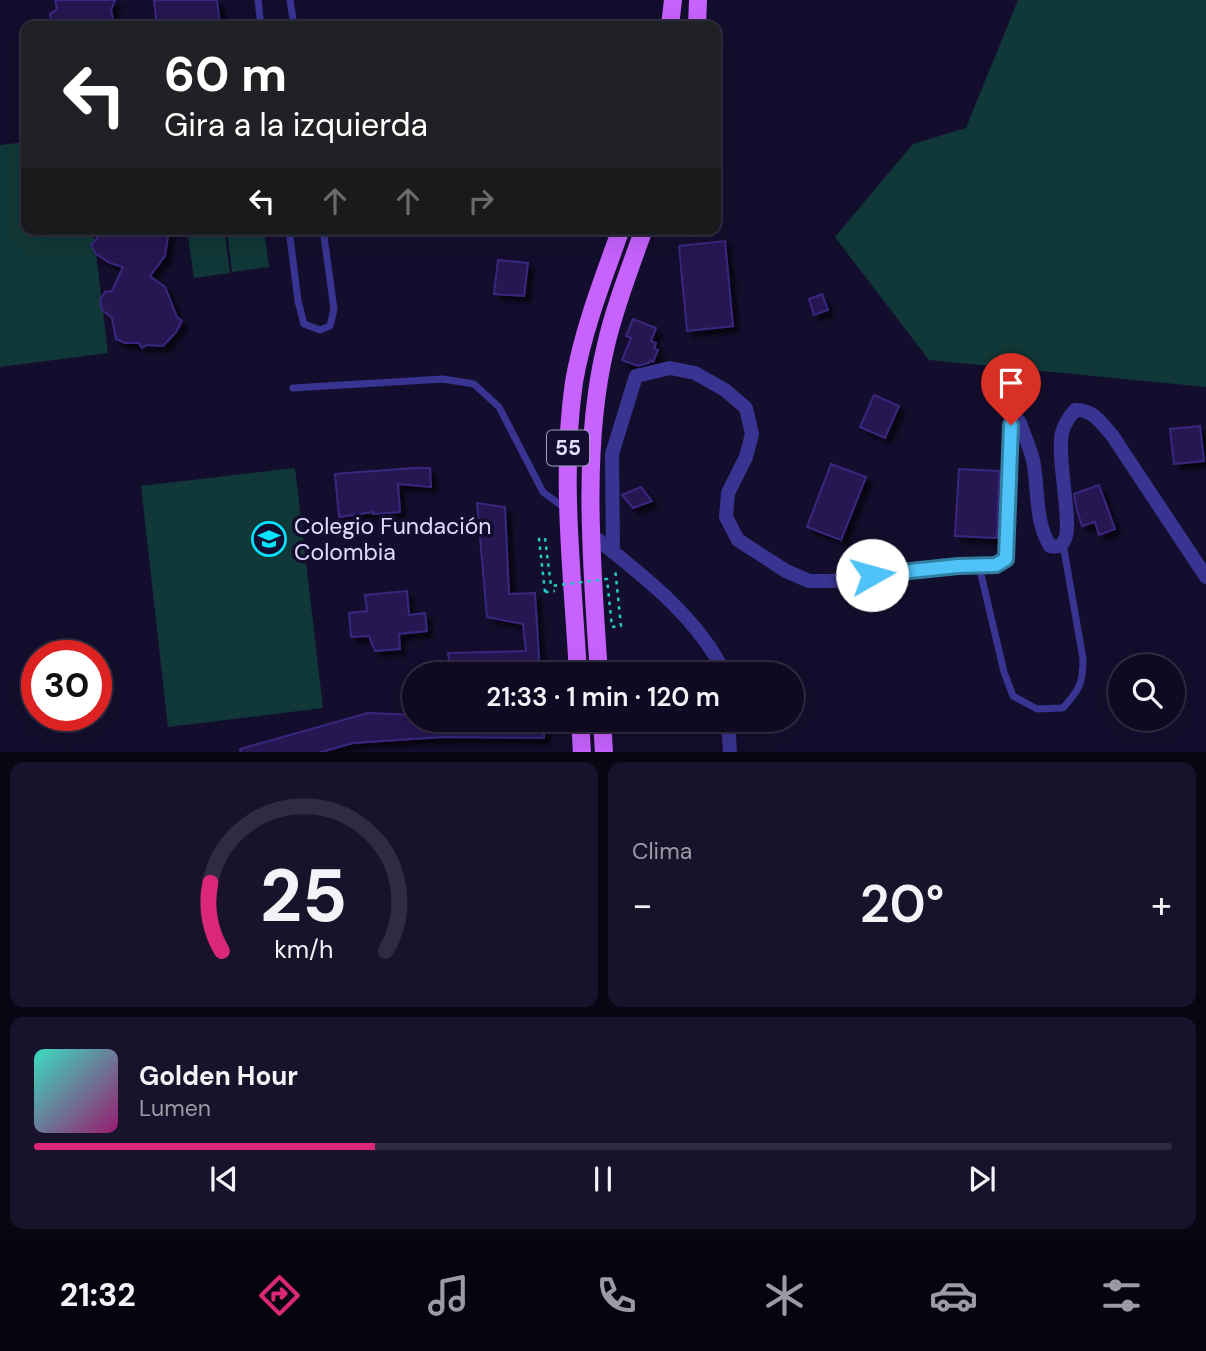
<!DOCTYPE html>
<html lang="es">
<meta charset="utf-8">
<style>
:root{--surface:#0f0a22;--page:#18132a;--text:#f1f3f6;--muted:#9b9aa5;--line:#2f2b40;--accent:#db2777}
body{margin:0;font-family:"DM Sans",sans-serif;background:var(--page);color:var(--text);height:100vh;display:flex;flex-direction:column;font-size:26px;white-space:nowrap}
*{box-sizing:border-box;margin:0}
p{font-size:23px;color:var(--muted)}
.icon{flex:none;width:38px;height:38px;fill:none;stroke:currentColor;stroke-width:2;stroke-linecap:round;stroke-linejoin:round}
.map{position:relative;height:752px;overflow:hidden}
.sheet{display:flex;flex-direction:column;gap:10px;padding:10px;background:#080613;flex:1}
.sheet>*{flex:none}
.guide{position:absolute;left:21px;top:21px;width:700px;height:214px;border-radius:14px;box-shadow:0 7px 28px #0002,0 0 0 2px var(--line);background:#202124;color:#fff;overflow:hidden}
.controls{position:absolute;left:1108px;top:654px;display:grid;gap:14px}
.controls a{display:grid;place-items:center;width:77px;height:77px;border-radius:50%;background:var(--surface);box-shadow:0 7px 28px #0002,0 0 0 2px var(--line);font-size:35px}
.speed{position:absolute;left:21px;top:640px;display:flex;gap:14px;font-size:35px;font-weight:700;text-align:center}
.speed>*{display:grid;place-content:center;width:91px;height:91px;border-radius:50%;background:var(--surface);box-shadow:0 7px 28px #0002,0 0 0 2px var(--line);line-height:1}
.speed .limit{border:10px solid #d22;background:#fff;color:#111}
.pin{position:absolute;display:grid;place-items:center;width:60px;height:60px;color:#fff;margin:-72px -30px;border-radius:50% 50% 50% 0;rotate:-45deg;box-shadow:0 0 7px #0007}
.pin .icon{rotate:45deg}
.me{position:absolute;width:77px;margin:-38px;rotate:83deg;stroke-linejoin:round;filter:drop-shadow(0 0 5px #0008)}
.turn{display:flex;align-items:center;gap:24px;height:147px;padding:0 28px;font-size:32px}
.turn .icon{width:91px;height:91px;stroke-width:2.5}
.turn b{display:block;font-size:49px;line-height:60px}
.lanes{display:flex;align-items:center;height:66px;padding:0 28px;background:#0003;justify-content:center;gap:35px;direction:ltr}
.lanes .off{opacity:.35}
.big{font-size:52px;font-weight:600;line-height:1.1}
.sheet .card{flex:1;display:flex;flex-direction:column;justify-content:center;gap:10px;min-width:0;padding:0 24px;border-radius:14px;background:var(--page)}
.sheet .dial{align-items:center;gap:0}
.dial svg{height:182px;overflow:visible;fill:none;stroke:var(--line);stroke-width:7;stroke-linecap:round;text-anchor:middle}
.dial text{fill:var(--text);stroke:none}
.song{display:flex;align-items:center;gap:21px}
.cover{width:84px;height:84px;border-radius:10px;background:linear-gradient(135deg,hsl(170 70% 55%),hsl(320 70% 35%))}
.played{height:7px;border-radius:4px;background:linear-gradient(90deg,var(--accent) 30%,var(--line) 30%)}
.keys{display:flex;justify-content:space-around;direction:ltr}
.heat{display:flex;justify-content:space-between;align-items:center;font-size:38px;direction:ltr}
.sheet .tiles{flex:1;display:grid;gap:10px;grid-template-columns:1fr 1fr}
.card:last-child{grid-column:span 2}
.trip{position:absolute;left:402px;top:662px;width:402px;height:70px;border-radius:35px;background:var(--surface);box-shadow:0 7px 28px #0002,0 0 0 2px var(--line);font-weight:600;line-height:70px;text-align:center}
.tabs{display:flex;height:112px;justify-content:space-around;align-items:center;background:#06040e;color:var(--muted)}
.tabs .icon{width:49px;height:49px}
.tabs .selected{color:var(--accent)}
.tabs b{font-size:32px;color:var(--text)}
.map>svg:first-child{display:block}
</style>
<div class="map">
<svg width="1206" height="753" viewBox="0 0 1206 753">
<defs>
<filter id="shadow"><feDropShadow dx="6" dy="6" stdDeviation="2" flood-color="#0009"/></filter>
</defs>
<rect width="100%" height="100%" fill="#140e2e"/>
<g fill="#113838">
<polygon points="1018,0 1206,0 1206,387 929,360 835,237 913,144 966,128"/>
<polygon points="26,142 26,229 93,229 108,353 0,367 0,145"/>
<polygon points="187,229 224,229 230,273 194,278"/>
<polygon points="227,229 264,229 269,267 232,272"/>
<polygon points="295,468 323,708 168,727 141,486"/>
</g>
<g fill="#251851" stroke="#3a287f" stroke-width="2" filter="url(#shadow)">
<polygon points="55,0 115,0 111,10 113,20 110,26 52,26 50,14 57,9"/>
<polygon points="154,0 217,0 220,26 157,26"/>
<polygon points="100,229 169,229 165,256 150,276 165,287 177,317 182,321 176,332 163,346 147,345 142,348 139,343 125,343 116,339 112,318 102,310 100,300 105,292 112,291 123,267 110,263 96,254 91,245 101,234"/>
<polygon points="725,241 733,326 687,331 679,246"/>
<polygon points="498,260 528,263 524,296 494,294"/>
<polygon points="822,294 828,310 814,315 809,299"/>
<polygon points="633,319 656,328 651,341 656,343 654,349 658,350 653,362 650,360 649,363 638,366 622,360 631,338 626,336"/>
<polygon points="874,395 899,406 885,438 860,427"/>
<polygon points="1200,426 1204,461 1174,464 1170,429"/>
<polygon points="831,464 866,477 841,540 807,527"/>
<polygon points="414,468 430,468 431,487 398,484 400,512 373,514 373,512 339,517 335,474"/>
<polygon points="959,469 999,471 997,538 955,536"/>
<polygon points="1099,485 1115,529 1099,535 1095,522 1082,526 1076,507 1074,494"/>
<polygon points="641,487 652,501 633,508 622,495"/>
<polygon points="477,503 505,507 509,594 535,593 540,674 451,674 448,653 526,651 523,624 487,617"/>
<polygon points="407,591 409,615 425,613 427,631 399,634 400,649 375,651 369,636 351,637 349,613 367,611 365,595"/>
<polygon points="368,713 415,715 415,719 543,719 544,738 443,737 353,743 318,753 241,753 240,749"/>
</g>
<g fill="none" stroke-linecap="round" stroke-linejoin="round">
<polyline stroke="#22cbc4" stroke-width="2.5" stroke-dasharray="3.5 5" stroke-linecap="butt" points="545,592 555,591"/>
<g stroke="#393491" stroke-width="7">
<polyline points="258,0 261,26"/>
<polyline points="290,0 294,26"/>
<polyline points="289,229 298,301 304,324 320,330 330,326 334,309 323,229"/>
<polyline points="293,388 443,379 474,384 499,407 543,492 566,509"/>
<path d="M979 566 1004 672 1013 696 1037 709 1063 708C1079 690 1083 684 1083 659L1063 544"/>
</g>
<g stroke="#393491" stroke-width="14">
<path d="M593 536C641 574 698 617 725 674"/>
<path d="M613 552 612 454 636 376 670 368 695 373 725 390 746 408 752 434 746 457 728 493 726 517 738 540 786 571 809 581H832L892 572 996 565 1006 559 1010 434 1014 420H1018L1020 423C1024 435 1030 448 1033 460 1039 489 1034 520 1050 546 1057 547 1061 547 1064 541 1074 527 1056 459 1062 433 1064 424 1069 417 1075 410 1093 409 1101 423 1112 435L1206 577"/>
<polyline points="728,719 730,753"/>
</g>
<g stroke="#c762ff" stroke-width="18">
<polyline points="670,26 673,0"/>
<polyline points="697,26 698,0"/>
<path d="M578 674C573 577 560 479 574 382 583 330 603 279 621 229"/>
<path d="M599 674C592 569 581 447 606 345 615 306 630 268 644 229"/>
<polyline points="580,719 582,753"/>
<polyline points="602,719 604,753"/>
</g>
<polyline stroke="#22cbc4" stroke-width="2.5" stroke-dasharray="3.5 5" stroke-linecap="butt" points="545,592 539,539 545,538 551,586 607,579 612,627 621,626 615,568"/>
</g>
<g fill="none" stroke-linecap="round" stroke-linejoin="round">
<g stroke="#337fa1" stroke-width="18">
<polyline id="route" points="872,575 958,566 996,565 1006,559 1011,425"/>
</g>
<use href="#route" stroke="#4fc3f7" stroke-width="12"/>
</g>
<defs>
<g id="school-ring" transform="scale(1.75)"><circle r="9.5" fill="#140e2e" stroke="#07e2ff" stroke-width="1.5"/><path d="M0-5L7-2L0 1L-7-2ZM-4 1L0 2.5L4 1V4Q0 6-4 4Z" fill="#07e2ff"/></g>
</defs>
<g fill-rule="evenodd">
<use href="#school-ring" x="269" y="539"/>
</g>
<g text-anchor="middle" stroke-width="7" stroke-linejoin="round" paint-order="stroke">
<rect fill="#140e2e" stroke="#a39ec0" stroke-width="2" x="547" y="430.5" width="42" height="35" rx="5"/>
<g font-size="21" font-weight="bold" fill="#e0dbff">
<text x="568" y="455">55</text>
</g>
<g font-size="23" fill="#e0dbff" stroke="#140e2e" text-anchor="start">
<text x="294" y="534">Colegio Fundación<tspan x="294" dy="26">Colombia</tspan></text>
</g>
</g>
</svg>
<div class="controls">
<a><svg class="icon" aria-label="search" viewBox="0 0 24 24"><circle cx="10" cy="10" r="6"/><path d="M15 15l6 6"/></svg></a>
</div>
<div class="speed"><div class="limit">30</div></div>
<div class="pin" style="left:1011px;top:425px;background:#d93025"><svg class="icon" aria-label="arrive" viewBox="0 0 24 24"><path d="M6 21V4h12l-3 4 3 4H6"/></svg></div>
<svg class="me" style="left:872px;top:575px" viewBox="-20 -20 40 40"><circle r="19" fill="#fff"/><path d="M0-13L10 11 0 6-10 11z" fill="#4fc3f7"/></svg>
<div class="trip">21:33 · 1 min · 120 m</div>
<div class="guide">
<div class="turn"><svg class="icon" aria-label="left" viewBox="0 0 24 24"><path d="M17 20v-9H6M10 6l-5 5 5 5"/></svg><div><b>60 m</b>Gira a la izquierda</div></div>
<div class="lanes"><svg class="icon" aria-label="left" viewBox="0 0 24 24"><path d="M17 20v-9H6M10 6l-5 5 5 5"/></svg><svg class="icon off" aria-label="ahead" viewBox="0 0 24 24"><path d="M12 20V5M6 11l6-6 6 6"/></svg><svg class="icon off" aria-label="ahead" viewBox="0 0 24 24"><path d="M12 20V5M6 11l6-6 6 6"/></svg><svg class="icon off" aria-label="right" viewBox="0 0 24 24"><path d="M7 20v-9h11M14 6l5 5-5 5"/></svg></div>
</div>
</div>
<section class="sheet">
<div class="tiles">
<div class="card dial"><svg viewBox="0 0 100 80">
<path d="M14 69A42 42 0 1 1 86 69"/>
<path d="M14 69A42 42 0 0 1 9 39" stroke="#db2777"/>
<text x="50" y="56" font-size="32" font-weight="700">25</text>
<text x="50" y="72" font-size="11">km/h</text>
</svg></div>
<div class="card"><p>Clima</p>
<div class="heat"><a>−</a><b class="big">20°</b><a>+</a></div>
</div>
<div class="card">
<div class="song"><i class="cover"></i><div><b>Golden Hour</b><p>Lumen</p></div></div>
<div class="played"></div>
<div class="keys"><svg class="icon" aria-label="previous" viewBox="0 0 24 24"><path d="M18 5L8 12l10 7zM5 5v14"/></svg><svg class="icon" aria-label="pause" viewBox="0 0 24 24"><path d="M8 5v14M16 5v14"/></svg><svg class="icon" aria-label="next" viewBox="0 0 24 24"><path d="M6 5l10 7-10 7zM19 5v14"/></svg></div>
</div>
</div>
</section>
<nav class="tabs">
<b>21:32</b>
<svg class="icon selected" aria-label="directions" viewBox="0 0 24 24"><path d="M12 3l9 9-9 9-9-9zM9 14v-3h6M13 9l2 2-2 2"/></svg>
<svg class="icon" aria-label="music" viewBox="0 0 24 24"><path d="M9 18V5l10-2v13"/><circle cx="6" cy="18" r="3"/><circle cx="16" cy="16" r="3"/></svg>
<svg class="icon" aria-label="phone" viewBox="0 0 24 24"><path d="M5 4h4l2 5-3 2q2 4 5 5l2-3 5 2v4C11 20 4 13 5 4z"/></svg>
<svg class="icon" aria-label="climate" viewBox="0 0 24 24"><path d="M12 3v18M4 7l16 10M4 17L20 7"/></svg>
<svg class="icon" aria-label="car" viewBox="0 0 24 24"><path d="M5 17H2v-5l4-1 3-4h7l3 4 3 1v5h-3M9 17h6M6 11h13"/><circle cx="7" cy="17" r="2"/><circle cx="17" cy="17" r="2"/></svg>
<svg class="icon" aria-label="filters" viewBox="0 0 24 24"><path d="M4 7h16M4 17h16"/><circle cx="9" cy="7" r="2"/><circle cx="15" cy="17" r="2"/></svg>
</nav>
